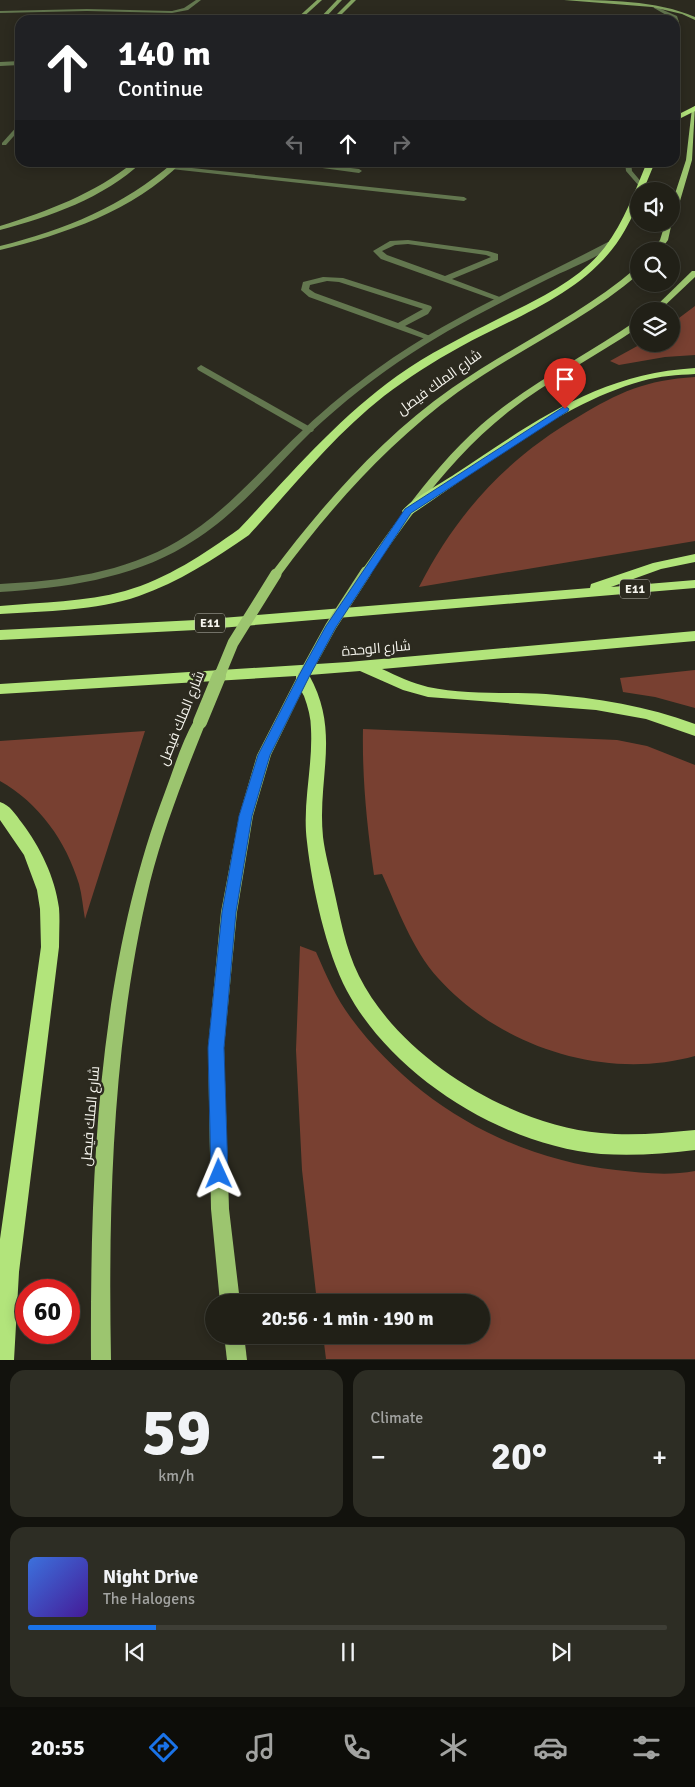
<!DOCTYPE html>
<meta charset="utf-8">
<style>
:root{--surface:#212017;--page:#2d2d24;--text:#f1f3f6;--muted:#a2a3a1;--line:#3e3e36;--accent:#1a73e8}
body{margin:0;font-family:Signika,Cairo,sans-serif;background:var(--page);color:var(--text);height:100vh;display:flex;flex-direction:column;font-size:19px;white-space:nowrap}
*{box-sizing:border-box;margin:0}
p{font-size:16px;color:var(--muted)}
.icon{flex:none;width:28px;height:28px;fill:none;stroke:currentColor;stroke-width:2;stroke-linecap:round;stroke-linejoin:round}
.map{position:relative;height:1360px;overflow:hidden}
.sheet{display:flex;flex-direction:column;gap:10px;padding:10px;background:#12120d;flex:1}
.sheet>*{flex:none}
.guide{position:absolute;left:15px;top:15px;width:665px;height:152px;border-radius:15px;box-shadow:0 2px 12px #0003,0 0 0 1px var(--line);background:#202124;color:#fff;overflow:hidden}
.controls{position:absolute;left:630px;top:182px;display:grid;gap:10px}
.controls a{display:grid;place-items:center;width:50px;height:50px;border-radius:50%;background:var(--surface);box-shadow:0 2px 12px #0003,0 0 0 1px var(--line);font-size:25px}
.speed{position:absolute;left:15px;top:1279px;display:flex;gap:10px;font-size:25px;font-weight:700;text-align:center}
.speed>*{display:grid;place-content:center;width:65px;height:65px;border-radius:50%;background:var(--surface);box-shadow:0 2px 12px #0003,0 0 0 1px var(--line);line-height:1}
.speed .limit{border:8px solid #d22;background:#fff;color:#111}
.pin{position:absolute;display:grid;place-items:center;width:42px;height:42px;color:#fff;margin:-51px -21px;border-radius:50% 50% 50% 0;rotate:-45deg;box-shadow:0 0 5px #0007}
.pin .icon{rotate:45deg}
.me{position:absolute;width:55px;margin:-28px;rotate:359deg;stroke-linejoin:round;filter:drop-shadow(0 0 4px #0008)}
.turn{display:flex;align-items:center;gap:18px;height:105px;padding:0 20px;font-size:22px}
.turn .icon{width:65px;height:65px;stroke-width:2.5}
.turn b{display:block;font-size:35px;line-height:42px}
.lanes{display:flex;align-items:center;height:48px;padding:0 20px;background:#0003;justify-content:center;gap:25px;direction:ltr}
.lanes .off{opacity:.35}
.big{font-size:38px;font-weight:700;line-height:1.1}
.sheet .widget{flex:1;display:flex;flex-direction:column;justify-content:center;gap:8px;min-width:0;padding:0 18px;border-radius:15px;background:var(--page)}
.sheet .dial{align-items:center;gap:0}
.dial b{font-size:65px;line-height:1}
.song{display:flex;align-items:center;gap:15px}
.cover{width:60px;height:60px;border-radius:8px;background:linear-gradient(135deg,hsl(220 70% 55%),hsl(260 70% 35%))}
.played{height:5px;border-radius:2px;background:linear-gradient(90deg,var(--accent) 20%,var(--line) 20%)}
.keys{display:flex;justify-content:space-around;direction:ltr}
.heat{display:flex;justify-content:space-between;align-items:center;font-size:28px;direction:ltr}
.sheet .tiles{flex:1;display:grid;gap:10px;grid-template-columns:1fr 1fr}
.widget:last-child{grid-column:span 2}
.trip{position:absolute;left:205px;top:1294px;width:285px;height:50px;border-radius:25px;background:var(--surface);box-shadow:0 2px 12px #0003,0 0 0 1px var(--line);font-weight:700;line-height:50px;text-align:center}
.dock{display:flex;height:80px;justify-content:space-around;align-items:center;background:#0d0d09;color:var(--muted)}
.dock .icon{width:35px;height:35px}
.dock .active{color:var(--accent)}
.dock b{font-size:22px;color:var(--text)}
.map>svg:first-child{display:block}
</style>
<div class="map">
<svg width="695" height="1360" viewBox="0 0 695 1360">
<rect width="100%" height="100%" fill="#2c2a1f"/>
<g fill="#784031">
<polygon points="695,306 695,355 665,357 619,365 610,361 641,344 671,344 671,324"/>
<path d="M695 377V541L419 587C457 513 506 459 578 417 619 392 646 380 695 377Z"/>
<polygon points="695,670 695,708 655,697 623,692 620,678"/>
<path d="M363 729 617 740 647 746 695 765V1056C605 1081 500 1047 438 978 412 949 398 909 382 874L374 875C367 826 362 778 363 729Z"/>
<path d="M145 731 85 919C83 908 82 895 79 884 66 841 39 803 0 781V741Z"/>
<path d="M300 946 316 952C326 975 336 998 351 1018 414 1103 511 1159 616 1170 641 1173 669 1176 695 1171V1359H326L323 1335H481V1302H317L302 1170 296 1050Z"/>
</g>
<g fill="none" stroke-linecap="round" stroke-linejoin="round">
<g fill="#63774f" fill-rule="evenodd">
<polygon points="196,0 201,0 188,10 172,13 87,11 0,13 0,11 87,9 172,11 184,8"/>
<polygon points="505,14 509,15 506,20 501,20"/>
<polygon points="556,162 590,162 587,164"/>
<polygon points="317,164 359,169 362,171 359,173 315,167 314,166"/>
<polygon points="173,166 464,197 467,199 464,201 171,169 170,168"/>
<path d="M408 240 488 251 498 254V260L452 279 505 299 498 301 381 259 373 251 390 241ZM408 244 486 255 491 257 445 276 387 255 382 251 395 245Z"/>
<path d="M323 277 343 278 431 306 432 308 428 314 405 326 435 338 428 340 309 297 301 290 303 282ZM327 281 339 282 423 309 398 323 315 293 309 289 310 285Z"/>
<polygon points="201,365 312,428 314,430 312,432 306,432 198,370 197,368"/>
</g>
<g fill="#63774f" fill-rule="evenodd">
<polygon points="654,6 677,16 679,22 677,32 675,33 675,20 654,8"/>
<polygon points="20,61 20,65 0,66 0,62"/>
<polygon points="20,123 20,129 6,145 2,145 2,143"/>
<polygon points="625,162 631,162 632,171 643,184 643,186 639,186 626,171"/>
<path d="M608 242 615 244C600 257 566 270 548 279 502 302 455 325 412 353 376 376 342 403 311 432 270 472 235 517 185 546 130 579 63 588 0 592V584C61 581 124 573 178 541 227 512 263 467 304 429 327 407 352 387 377 369 449 317 530 283 608 242Z"/>
</g>
<g fill="#83a361" fill-rule="evenodd">
<polygon points="317,0 322,0 300,20 295,20"/>
<polygon points="337,0 342,0 323,20 318,20"/>
<polygon points="351,0 356,0 336,20 331,20"/>
<path d="M564 0C606 0 656 0 695 17V20L682 14 652 7Z"/>
<path d="M134 162H142C104 198 49 217 0 230V226C48 211 94 194 134 162Z"/>
<path d="M174 162H182C133 211 65 234 0 250V246C65 230 123 206 174 162Z"/>
</g>
<g fill="#9cc56f" fill-rule="evenodd">
<polygon points="695,106 692,160 675,218 671,220 671,206 686,160 692,108"/>
<polygon points="672,222 668,240 660,251 652,251 660,240 665,224"/>
<path d="M636 268H639V274C584 321 517 350 458 392 388 443 331 507 280 576H272L270 574 272 572C324 503 381 438 452 388 512 346 580 316 636 268Z"/>
<polygon points="692,271 695,271 695,277 659,311 651,311"/>
<path d="M636 321H639V327C596 356 549 380 508 412 451 457 410 516 370 574H362L360 572 362 570C398 519 434 467 481 425 528 384 585 356 636 321Z"/>
<polygon points="303,673 309,677 271,755 253,816 237,912 224,1048 229,1209 240,1302 220,1302 211,1209 208,1048 221,912 239,816 257,755 297,677"/>
<path d="M200 717 205 719 206 722C185 774 164 827 150 882 113 1036 108 1202 111 1360H91C90 1174 98 967 165 792 174 768 182 741 195 719Z"/>
<polygon points="224,1335 244,1335 247,1360 227,1360"/>
</g>
<g fill="#b2e47b" fill-rule="evenodd">
<polygon points="695,106 695,111 675,121 675,116"/>
<path d="M647 162H655L643 191H639C639 206 632 217 625 230 590 292 520 314 460 347 434 361 408 378 384 396 333 436 292 488 249 535 214 559 179 582 139 596 95 611 46 611 0 614V606C42 602 85 602 125 591 167 579 204 554 239 529 289 476 337 419 397 376 428 354 462 337 496 320 534 301 578 282 605 247 624 222 635 191 647 162Z"/>
<path d="M695 368V374C677 375 660 376 642 381 562 403 482 468 412 514H404L402 511C410 500 442 483 455 474 534 422 597 374 695 368Z"/>
<polygon points="695,554 695,562 661,569 611,587 695,580 695,588 196,630 0,640 0,630 196,620 590,588 591,584 653,563"/>
<path d="M695 631V641L382 669C397 676 412 683 428 687 465 695 508 692 546 694 597 698 647 706 695 724V736L646 719 596 710 428 697 403 690 360 671 309 675C341 732 317 778 323 837 325 854 330 870 333 886 340 916 345 948 359 976 400 1058 510 1125 601 1133 633 1136 663 1133 695 1130V1150C663 1154 633 1156 601 1154 504 1146 393 1077 347 991 326 951 312 887 307 842 302 804 313 767 311 729 311 718 308 707 304 696 301 690 296 682 296 676L0 694V684L348 662Z"/>
<path d="M0 802C10 805 16 815 22 823 40 847 55 877 59 908 60 921 59 934 59 947L19 1272 14 1360H0V1239L41 947 40 909 37 890 24 855 0 820Z"/>
</g>
<g stroke="#9cc56f" stroke-width="11">
<polyline points="219,677 233,643 276,574"/>
<polyline points="303,677 331,626 366,572"/>
</g>
<polyline stroke="#9cc56f" stroke-width="14" points="200,722 219,676"/>
</g>
<polygon fill="#1a73e8" stroke="#114b97" points="565,406 569,409 568,411 411,513 336,627 309,677 270,755 252,816 236,912 224,1048 228,1174 225,1179 219,1182 214,1179 211,1174 208,1048 222,912 239,816 258,755 298,677 326,626 405,509"/>
<g text-anchor="middle" stroke-width="5" stroke-linejoin="round" paint-order="stroke">
<g fill="#2c2a1f" stroke="#b9b8b0" stroke-width="1">
<rect x="620" y="579.5" width="30" height="19" rx="4"/>
<rect x="195" y="613.5" width="30" height="19" rx="4"/>
</g>
<g font-size="12" font-weight="bold" fill="#f6f5ee">
<text x="635" y="593">E11</text>
<text x="210" y="627">E11</text>
</g>
<g font-size="14" fill="#f6f5ee" stroke="#2c2a1f">
<text transform="translate(439 382) rotate(-36)" y="5">شارع الملك فيصل</text>
<text transform="translate(376 648) rotate(-5)" y="5">شارع الوحدة</text>
<text transform="translate(181 718) rotate(-68)" y="5">شارع الملك فيصل</text>
<text transform="translate(90 1116) rotate(-85)" y="5">شارع الملك فيصل</text>
</g>
</g>
</svg>
<div class="controls">
<a><svg class="icon" aria-label="sound" viewBox="0 0 24 24"><path d="M4 9h4l5-4v14l-5-4H4zM17 9q2 3 0 6"/></svg></a>
<a><svg class="icon" aria-label="search" viewBox="0 0 24 24"><circle cx="10" cy="10" r="6"/><path d="M15 15l6 6"/></svg></a>
<a><svg class="icon" aria-label="layers" viewBox="0 0 24 24"><path d="M12 4l9 5-9 5-9-5zM3 14l9 5 9-5"/></svg></a>
</div>
<div class="speed"><div class="limit">60</div></div>
<div class="pin" style="left:565px;top:409px;background:#d93025"><svg class="icon" aria-label="arrive" viewBox="0 0 24 24"><path d="M6 21V4h12l-3 4 3 4H6"/></svg></div>
<svg class="me" style="left:219px;top:1174px" viewBox="-20 -20 40 40"><path d="M0-17L14 15 0 8-14 15z" fill="#1a73e8" stroke="#fff" stroke-width="4"/></svg>
<div class="trip">20:56 · 1 min · 190 m</div>
<div class="guide">
<div class="turn"><svg class="icon" aria-label="ahead" viewBox="0 0 24 24"><path d="M12 20V5M6 11l6-6 6 6"/></svg><div><b>140 m</b>Continue</div></div>
<div class="lanes"><svg class="icon off" aria-label="left" viewBox="0 0 24 24"><path d="M17 20v-9H6M10 6l-5 5 5 5"/></svg><svg class="icon" aria-label="ahead" viewBox="0 0 24 24"><path d="M12 20V5M6 11l6-6 6 6"/></svg><svg class="icon off" aria-label="right" viewBox="0 0 24 24"><path d="M7 20v-9h11M14 6l5 5-5 5"/></svg></div>
</div>
</div>
<section class="sheet">
<div class="tiles">
<div class="widget dial"><b>59</b><p>km/h</p></div>
<div class="widget"><p>Climate</p>
<div class="heat"><a>−</a><b class="big">20°</b><a>+</a></div>
</div>
<div class="widget">
<div class="song"><i class="cover"></i><div><b>Night Drive</b><p>The Halogens</p></div></div>
<div class="played"></div>
<div class="keys"><svg class="icon" aria-label="previous" viewBox="0 0 24 24"><path d="M18 5L8 12l10 7zM5 5v14"/></svg><svg class="icon" aria-label="pause" viewBox="0 0 24 24"><path d="M8 5v14M16 5v14"/></svg><svg class="icon" aria-label="next" viewBox="0 0 24 24"><path d="M6 5l10 7-10 7zM19 5v14"/></svg></div>
</div>
</div>
</section>
<nav class="dock">
<b>20:55</b>
<svg class="icon active" aria-label="directions" viewBox="0 0 24 24"><path d="M12 3l9 9-9 9-9-9zM9 14v-3h6M13 9l2 2-2 2"/></svg>
<svg class="icon" aria-label="music" viewBox="0 0 24 24"><path d="M9 18V5l10-2v13"/><circle cx="6" cy="18" r="3"/><circle cx="16" cy="16" r="3"/></svg>
<svg class="icon" aria-label="phone" viewBox="0 0 24 24"><path d="M5 4h4l2 5-3 2q2 4 5 5l2-3 5 2v4C11 20 4 13 5 4z"/></svg>
<svg class="icon" aria-label="climate" viewBox="0 0 24 24"><path d="M12 3v18M4 7l16 10M4 17L20 7"/></svg>
<svg class="icon" aria-label="car" viewBox="0 0 24 24"><path d="M5 17H2v-5l4-1 3-4h7l3 4 3 1v5h-3M9 17h6M6 11h13"/><circle cx="7" cy="17" r="2"/><circle cx="17" cy="17" r="2"/></svg>
<svg class="icon" aria-label="filters" viewBox="0 0 24 24"><path d="M4 7h16M4 17h16"/><circle cx="9" cy="7" r="2"/><circle cx="15" cy="17" r="2"/></svg>
</nav>
